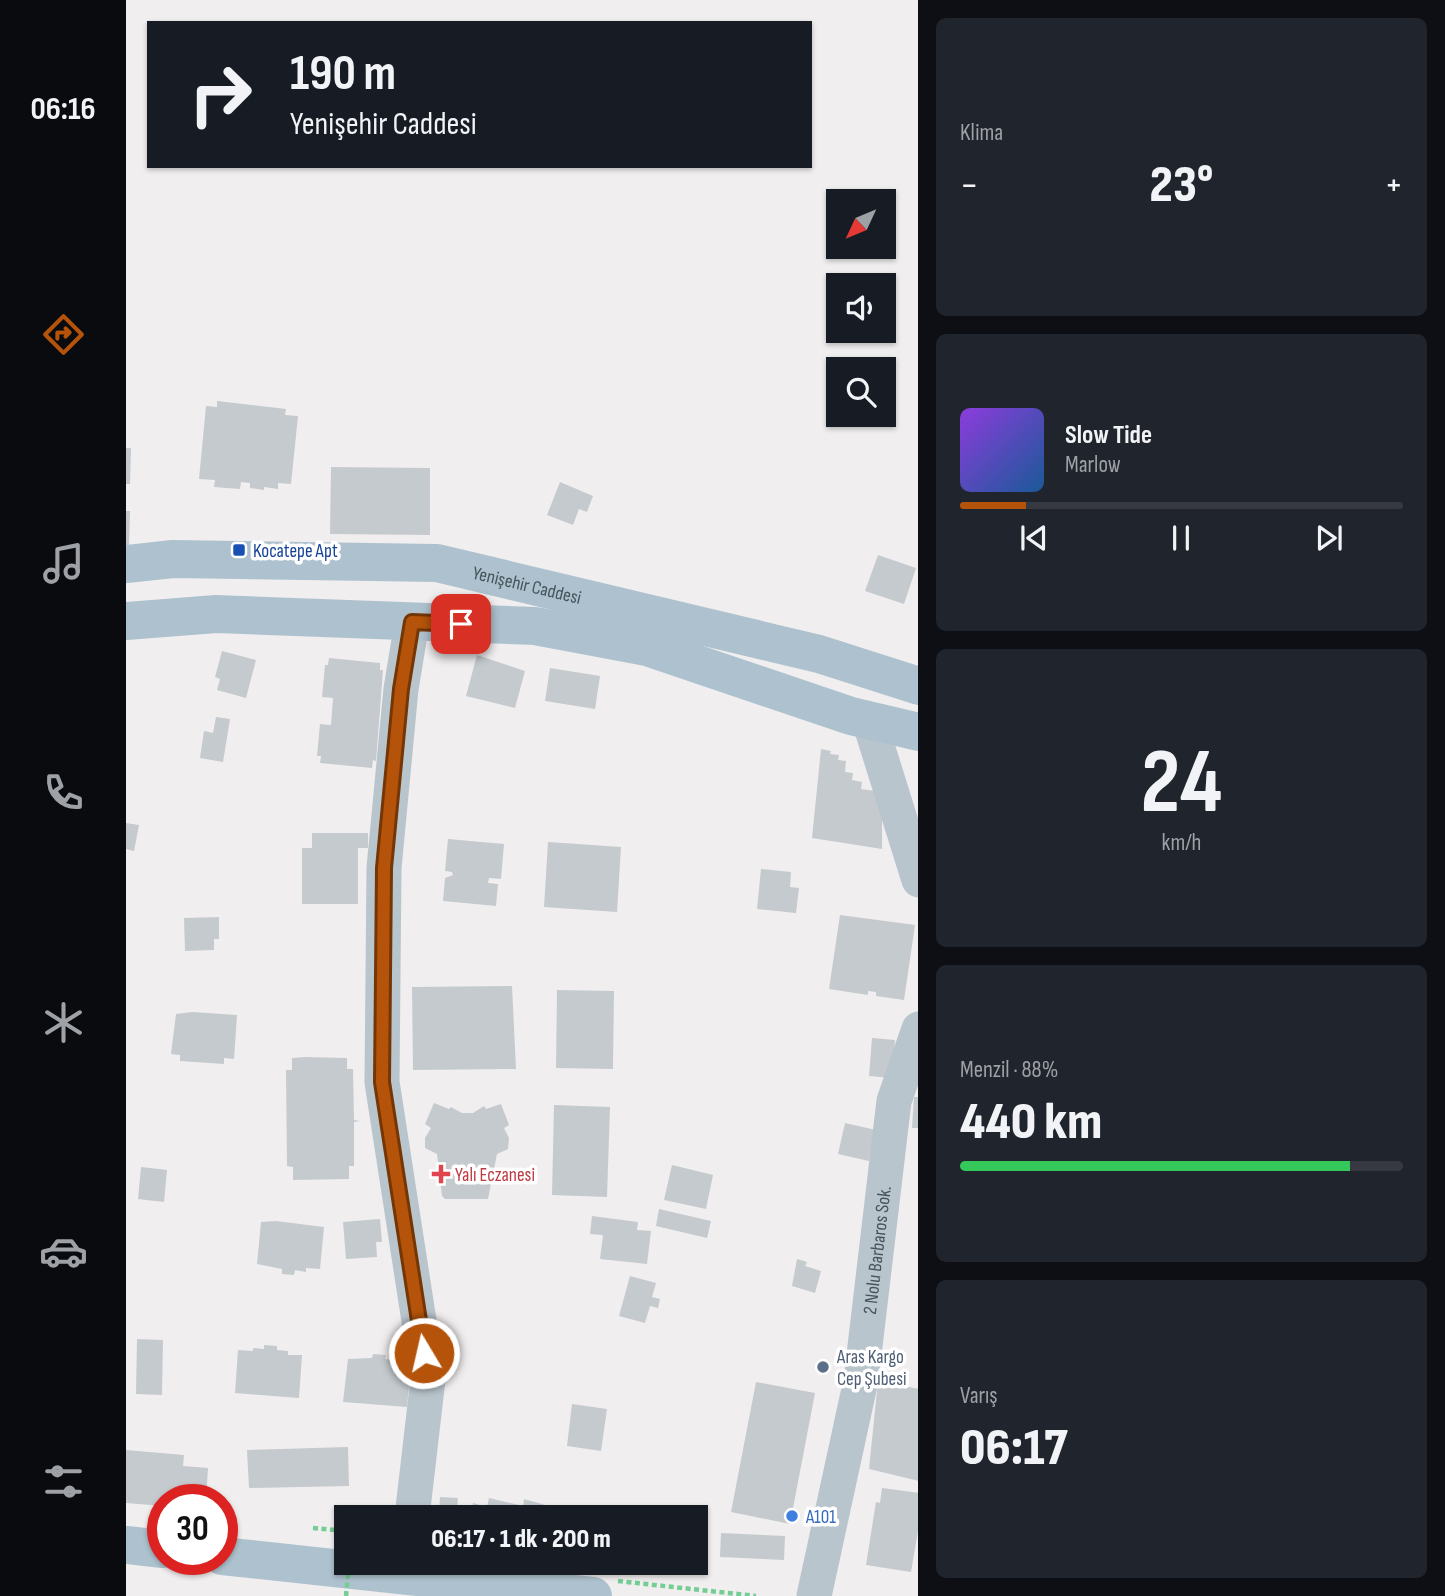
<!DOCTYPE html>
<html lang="tr">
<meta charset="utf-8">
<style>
:root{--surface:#171b24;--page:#20242c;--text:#f1f3f6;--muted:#9ea1a6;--line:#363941;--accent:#b45309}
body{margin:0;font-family:"Sofia Sans Condensed",sans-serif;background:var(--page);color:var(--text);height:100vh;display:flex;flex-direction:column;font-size:26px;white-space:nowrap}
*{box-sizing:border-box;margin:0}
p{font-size:23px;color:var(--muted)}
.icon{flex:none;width:38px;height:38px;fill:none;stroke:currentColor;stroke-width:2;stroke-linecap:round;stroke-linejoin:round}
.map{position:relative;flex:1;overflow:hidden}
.drawer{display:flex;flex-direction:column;gap:18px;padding:18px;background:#0d0f14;width:527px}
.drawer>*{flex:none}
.banner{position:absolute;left:21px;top:21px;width:665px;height:147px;border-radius:0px;box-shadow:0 2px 5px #0004;background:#171b24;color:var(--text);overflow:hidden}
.needle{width:46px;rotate:226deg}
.controls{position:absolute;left:700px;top:189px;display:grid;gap:14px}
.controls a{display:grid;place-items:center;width:70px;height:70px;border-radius:0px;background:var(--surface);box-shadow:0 2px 5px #0004;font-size:35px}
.speed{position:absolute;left:21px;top:1484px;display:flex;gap:14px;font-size:35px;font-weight:700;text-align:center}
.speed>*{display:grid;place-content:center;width:91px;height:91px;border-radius:50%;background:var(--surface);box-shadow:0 2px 5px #0004;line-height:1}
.speed .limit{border:10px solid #d22;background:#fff;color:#111}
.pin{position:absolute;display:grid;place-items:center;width:60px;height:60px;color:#fff;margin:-30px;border-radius:14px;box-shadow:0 4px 10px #0006}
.me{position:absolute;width:77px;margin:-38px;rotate:351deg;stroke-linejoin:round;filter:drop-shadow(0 0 5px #0008)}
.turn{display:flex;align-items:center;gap:24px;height:147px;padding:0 28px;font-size:32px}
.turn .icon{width:91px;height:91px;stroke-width:2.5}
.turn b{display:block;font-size:49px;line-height:60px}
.big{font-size:52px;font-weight:800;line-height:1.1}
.drawer .widget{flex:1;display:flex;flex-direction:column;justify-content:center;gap:10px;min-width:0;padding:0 24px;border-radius:10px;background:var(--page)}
.drawer .dial{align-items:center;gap:0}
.dial b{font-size:91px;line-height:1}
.song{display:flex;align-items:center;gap:21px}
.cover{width:84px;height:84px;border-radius:10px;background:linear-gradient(135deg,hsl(270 70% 55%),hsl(210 70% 35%))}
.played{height:7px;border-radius:4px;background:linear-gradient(90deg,var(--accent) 15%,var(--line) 15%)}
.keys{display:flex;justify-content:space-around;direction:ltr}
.heat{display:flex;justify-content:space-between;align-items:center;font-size:38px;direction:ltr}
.charge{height:10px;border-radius:5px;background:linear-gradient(90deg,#34c759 88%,var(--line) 0)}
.trip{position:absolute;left:208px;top:1505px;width:374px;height:70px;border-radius:0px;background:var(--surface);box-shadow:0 2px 5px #0004;font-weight:800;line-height:70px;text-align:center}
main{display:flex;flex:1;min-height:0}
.menu{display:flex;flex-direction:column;width:126px;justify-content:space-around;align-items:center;background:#090b0e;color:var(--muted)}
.menu .icon{width:49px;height:49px}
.menu .on{color:var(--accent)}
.menu b{font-size:32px;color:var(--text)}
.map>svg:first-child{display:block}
</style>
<main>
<nav class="menu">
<b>06:16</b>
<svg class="icon on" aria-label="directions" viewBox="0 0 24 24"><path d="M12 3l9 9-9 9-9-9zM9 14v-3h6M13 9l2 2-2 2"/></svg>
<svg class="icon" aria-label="music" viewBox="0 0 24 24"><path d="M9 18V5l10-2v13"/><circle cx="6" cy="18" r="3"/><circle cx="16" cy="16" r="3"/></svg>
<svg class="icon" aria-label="phone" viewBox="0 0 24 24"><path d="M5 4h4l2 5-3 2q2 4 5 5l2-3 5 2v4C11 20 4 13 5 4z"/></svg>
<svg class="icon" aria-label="climate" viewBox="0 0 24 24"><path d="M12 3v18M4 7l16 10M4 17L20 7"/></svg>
<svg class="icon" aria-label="car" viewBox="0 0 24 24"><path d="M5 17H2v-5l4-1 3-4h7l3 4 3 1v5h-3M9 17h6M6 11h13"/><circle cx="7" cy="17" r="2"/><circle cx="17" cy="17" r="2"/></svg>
<svg class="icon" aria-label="filters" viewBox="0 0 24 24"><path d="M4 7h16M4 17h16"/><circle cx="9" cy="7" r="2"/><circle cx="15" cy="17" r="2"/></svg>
</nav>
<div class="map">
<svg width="793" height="1596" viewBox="0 0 793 1596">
<rect width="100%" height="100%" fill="#f1eeef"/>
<g fill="#c5cace">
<polygon points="91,401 160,409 159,415 172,416 165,484 152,483 152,489 138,487 138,490 124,488 124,483 115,482 114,489 88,487 89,480 73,479 80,406 91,407"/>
<polygon points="0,448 5,448 4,484 0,484"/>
<polygon points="205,467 304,468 304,535 204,534"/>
<polygon points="434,482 467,496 461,512 453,509 447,525 421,515"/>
<polygon points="0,511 4,511 3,545 0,545"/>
<polygon points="752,555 790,568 778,604 739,591"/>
<polygon points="96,651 130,660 120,698 91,690 94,679 89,677"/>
<polygon points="351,655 399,671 389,708 340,696"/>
<polygon points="203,658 254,663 254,670 257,670 250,761 247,760 246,768 194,763 195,756 191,756 194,724 205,725 207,698 196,697 199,665 202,665"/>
<polygon points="424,668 474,676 469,709 419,701"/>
<polygon points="90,717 104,719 97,762 74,758 78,731 87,733"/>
<polygon points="695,749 705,751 704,754 713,755 712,760 720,761 719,772 727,773 726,780 736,782 735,789 756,792 756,849 686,838"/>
<polygon points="0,823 13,825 8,851 0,849"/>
<polygon points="186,833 242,833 242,848 232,848 232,904 176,904 176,848 186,848"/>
<polygon points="322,839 378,844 375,879 363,878 362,883 372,884 370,906 317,901 319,878 327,875 326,872 319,871"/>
<polygon points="422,842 495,847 491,912 418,907"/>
<polygon points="635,869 665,872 664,887 673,888 670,913 631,909"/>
<polygon points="714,915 789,925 778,1000 750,996 750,992 742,991 742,995 703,989"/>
<polygon points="93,917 93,939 88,939 88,950 59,951 58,918"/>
<polygon points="386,986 390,1069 287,1070 286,987"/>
<polygon points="431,990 488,991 487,1069 430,1068"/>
<polygon points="66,1012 111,1015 108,1059 98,1058 98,1064 54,1061 54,1055 45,1054 50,1014"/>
<polygon points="746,1038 769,1040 766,1078 743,1076"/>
<polygon points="179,1057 221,1058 221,1069 227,1069 228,1120 234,1121 228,1122 228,1166 223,1166 223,1179 167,1180 167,1167 161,1166 160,1070 166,1070 166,1058"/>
<polygon points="788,1097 793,1097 793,1128 786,1128"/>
<polygon points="308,1103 323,1109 325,1107 336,1113 347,1113 358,1106 360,1109 375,1104 383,1125 378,1128 383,1138 382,1149 371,1154 362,1199 319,1199 316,1196 311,1154 299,1148 299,1138 305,1128 299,1124"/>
<polygon points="428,1105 484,1107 481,1197 426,1195"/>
<polygon points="719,1123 750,1130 743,1161 712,1154"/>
<polygon points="546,1165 587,1175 580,1209 538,1200"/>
<polygon points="15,1167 41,1170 38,1202 12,1199"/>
<polygon points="533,1209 585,1221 581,1238 530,1226"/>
<polygon points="466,1216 512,1222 511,1230 525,1231 521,1264 474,1259 477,1235 464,1234"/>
<polygon points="254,1219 256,1242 250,1242 251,1257 220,1259 217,1222"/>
<polygon points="150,1221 198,1227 194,1269 180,1268 180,1272 169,1270 168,1275 156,1274 156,1269 131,1264 135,1222"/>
<polygon points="671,1259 681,1262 679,1266 695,1271 689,1293 666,1286"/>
<polygon points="504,1276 530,1283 526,1297 534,1299 532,1308 524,1306 519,1323 493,1316"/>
<polygon points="11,1339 37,1340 36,1395 10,1394"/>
<polygon points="138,1345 151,1346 151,1350 162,1351 162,1355 176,1355 173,1398 109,1393 112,1350 127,1351 127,1348 138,1349"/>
<polygon points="247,1354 260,1355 259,1359 271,1360 270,1363 285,1365 281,1407 217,1402 222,1359 246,1358"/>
<polygon points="752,1381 793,1389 793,1481 743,1469"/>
<polygon points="630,1382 689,1393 664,1524 605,1512"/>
<polygon points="446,1404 481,1409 475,1451 441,1446"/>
<polygon points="222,1447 223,1486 123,1488 121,1450"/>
<polygon points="0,1450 58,1455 57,1466 82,1468 80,1500 37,1500 37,1506 0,1503"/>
<polygon points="756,1488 793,1493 793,1525 785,1572 740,1565 750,1502 754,1503"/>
<polygon points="314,1497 332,1498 330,1517 313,1517"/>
<polygon points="363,1498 393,1505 390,1517 344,1517 347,1503 361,1507"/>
<polygon points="398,1499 423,1506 422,1510 438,1513 437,1517 396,1517"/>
<polygon points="595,1533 659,1536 658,1560 594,1557"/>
</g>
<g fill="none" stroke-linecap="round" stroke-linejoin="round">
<g stroke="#73ce94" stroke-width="4.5" stroke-dasharray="5 3.5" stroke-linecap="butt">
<polyline points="187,1528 220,1531"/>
<polyline points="492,1581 630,1596"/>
</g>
<g stroke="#b9c5cc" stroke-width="35">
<polyline points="743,720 793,880"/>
<polyline points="286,1517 302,1379 256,1082 258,868 275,689 286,622"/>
<path id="s1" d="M688 1596 735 1380 768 1101 793 1029"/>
</g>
<g stroke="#adc2ce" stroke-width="38">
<path id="s2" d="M0 564 47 559 311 563 693 654 793 686"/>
<polyline points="0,621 90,614 409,626 521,647 725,716 793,732"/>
<polyline points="0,1545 37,1549"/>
<polyline points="96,1556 467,1596"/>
</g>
<polyline stroke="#73ce94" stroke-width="4.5" stroke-dasharray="5 3.5" stroke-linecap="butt" points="220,1596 223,1563"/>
</g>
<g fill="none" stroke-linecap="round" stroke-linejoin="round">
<g stroke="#753606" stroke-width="18">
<polyline id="route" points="298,1353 256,1082 258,868 275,689 286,622 335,624"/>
</g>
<use href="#route" stroke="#b45309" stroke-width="12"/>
</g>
<rect fill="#1a4fb4" stroke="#fff" stroke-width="2.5" x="106" y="543" width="14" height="14" rx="3.5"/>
<path fill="#e0444e" stroke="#fff" stroke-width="2.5" d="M311.5 1163.5h7v7h7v7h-7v7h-7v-7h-7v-7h7z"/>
<circle fill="#5c6f8a" stroke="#fff" stroke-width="2.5" cx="697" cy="1367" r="7"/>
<circle fill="#3f7fe0" stroke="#fff" stroke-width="2.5" cx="666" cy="1516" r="7"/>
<g text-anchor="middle" stroke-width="7" stroke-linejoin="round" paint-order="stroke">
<g font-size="19" fill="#164399" stroke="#fff" text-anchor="start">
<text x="127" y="557">Kocatepe Apt</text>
</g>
<g font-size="19" fill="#46555c" stroke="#fff">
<text dy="7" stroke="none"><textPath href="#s2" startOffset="404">Yenişehir Caddesi</textPath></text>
<text dy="7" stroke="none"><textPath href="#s1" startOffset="352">2 Nolu Barbaros Sok.</textPath></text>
</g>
<g font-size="19" fill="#be3a42" stroke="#fff" text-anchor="start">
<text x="329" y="1181">Yalı Eczanesi</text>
</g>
<g font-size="19" fill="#4e5e75" stroke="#fff" text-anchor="start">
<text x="711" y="1363">Aras Kargo<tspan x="711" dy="22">Cep Şubesi</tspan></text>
</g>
<g font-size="19" fill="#366cbe" stroke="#fff" text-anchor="start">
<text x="680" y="1523">A101</text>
</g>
</g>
</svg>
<div class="controls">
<a><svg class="needle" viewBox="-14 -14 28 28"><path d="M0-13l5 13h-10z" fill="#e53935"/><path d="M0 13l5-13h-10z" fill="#9ea1a6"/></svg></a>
<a><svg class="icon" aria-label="sound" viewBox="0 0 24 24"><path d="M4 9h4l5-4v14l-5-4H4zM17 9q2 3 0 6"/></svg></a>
<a><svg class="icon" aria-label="search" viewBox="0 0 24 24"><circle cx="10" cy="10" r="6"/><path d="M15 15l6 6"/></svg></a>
</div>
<div class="speed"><div class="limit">30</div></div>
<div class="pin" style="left:335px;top:624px;background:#d93025"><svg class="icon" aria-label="arrive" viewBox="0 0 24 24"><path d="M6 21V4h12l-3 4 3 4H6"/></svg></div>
<svg class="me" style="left:298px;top:1353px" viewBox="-20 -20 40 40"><circle r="17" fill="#b45309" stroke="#fff" stroke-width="3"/><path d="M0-11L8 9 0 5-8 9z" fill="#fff"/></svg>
<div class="trip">06:17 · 1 dk · 200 m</div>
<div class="banner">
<div class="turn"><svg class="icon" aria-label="right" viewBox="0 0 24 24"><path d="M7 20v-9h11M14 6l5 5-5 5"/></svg><div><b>190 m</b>Yenişehir Caddesi</div></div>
</div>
</div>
<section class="drawer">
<div class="widget"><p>Klima</p>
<div class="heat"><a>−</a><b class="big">23°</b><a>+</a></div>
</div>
<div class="widget">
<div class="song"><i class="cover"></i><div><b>Slow Tide</b><p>Marlow</p></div></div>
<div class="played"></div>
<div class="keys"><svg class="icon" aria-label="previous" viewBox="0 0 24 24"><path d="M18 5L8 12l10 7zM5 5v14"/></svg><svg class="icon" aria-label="pause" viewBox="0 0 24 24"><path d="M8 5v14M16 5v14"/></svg><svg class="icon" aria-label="next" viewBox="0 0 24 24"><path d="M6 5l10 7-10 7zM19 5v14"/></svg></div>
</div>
<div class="widget dial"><b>24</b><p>km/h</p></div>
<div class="widget"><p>Menzil · 88%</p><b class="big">440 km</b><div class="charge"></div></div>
<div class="widget"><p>Varış</p><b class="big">06:17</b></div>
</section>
</main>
